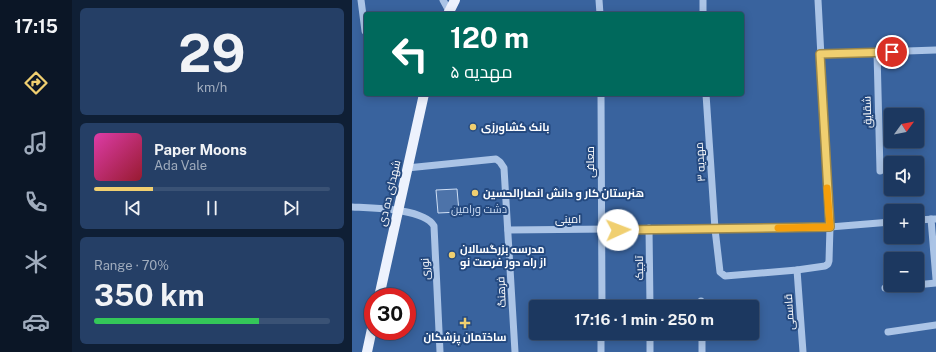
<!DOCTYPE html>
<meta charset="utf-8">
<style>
:root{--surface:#1c3860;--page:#253f66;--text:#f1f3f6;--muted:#a0acbd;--line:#3a5275;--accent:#f0cf70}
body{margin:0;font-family:"Public Sans",Cairo,sans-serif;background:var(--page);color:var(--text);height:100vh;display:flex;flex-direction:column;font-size:15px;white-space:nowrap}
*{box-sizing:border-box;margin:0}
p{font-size:13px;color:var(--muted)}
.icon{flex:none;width:22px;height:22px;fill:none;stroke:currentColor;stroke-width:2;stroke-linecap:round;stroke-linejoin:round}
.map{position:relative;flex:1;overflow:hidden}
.drawer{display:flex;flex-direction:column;gap:8px;padding:8px;background:#0f1f35;width:280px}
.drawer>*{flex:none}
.banner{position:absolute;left:12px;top:12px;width:380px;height:84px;border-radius:4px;box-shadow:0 2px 10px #0003,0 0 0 1px var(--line);background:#00695c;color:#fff;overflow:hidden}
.needle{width:26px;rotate:57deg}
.controls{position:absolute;left:532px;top:108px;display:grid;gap:8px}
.controls a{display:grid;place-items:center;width:40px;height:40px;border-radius:4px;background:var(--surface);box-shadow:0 2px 10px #0003,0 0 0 1px var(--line);font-size:20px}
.speed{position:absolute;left:12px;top:288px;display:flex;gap:8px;font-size:20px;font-weight:700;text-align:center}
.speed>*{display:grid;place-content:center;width:52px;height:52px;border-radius:50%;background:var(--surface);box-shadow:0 2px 10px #0003,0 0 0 1px var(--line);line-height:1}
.speed .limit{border:6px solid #d22;background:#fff;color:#111}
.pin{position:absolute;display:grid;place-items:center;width:34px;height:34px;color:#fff;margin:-17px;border:2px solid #fff;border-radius:50%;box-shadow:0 1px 4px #0007}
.me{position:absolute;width:44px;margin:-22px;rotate:88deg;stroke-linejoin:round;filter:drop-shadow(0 0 3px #0008)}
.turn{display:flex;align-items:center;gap:14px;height:84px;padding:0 20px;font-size:18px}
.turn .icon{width:52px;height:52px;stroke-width:2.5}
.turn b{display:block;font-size:28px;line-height:34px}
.big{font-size:30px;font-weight:700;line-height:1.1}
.drawer .tile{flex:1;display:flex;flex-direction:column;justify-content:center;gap:6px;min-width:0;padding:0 14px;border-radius:6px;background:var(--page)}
.drawer .dial{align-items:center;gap:0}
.dial b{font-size:52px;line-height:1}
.song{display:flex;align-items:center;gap:12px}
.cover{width:48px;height:48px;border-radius:6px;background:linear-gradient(135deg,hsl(320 70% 55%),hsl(350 70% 35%))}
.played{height:4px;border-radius:2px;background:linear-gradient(90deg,var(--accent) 25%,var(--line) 25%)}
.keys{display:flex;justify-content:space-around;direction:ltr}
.charge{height:6px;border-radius:3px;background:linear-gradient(90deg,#34c759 70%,var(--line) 0)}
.trip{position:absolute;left:177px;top:300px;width:230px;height:40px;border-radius:4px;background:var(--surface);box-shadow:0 2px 10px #0003,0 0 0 1px var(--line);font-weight:700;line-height:40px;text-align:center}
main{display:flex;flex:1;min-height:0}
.tab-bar{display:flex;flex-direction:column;width:72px;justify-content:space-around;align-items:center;background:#0b1626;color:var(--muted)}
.tab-bar .icon{width:28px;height:28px}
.tab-bar .on{color:var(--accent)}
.tab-bar b{font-size:18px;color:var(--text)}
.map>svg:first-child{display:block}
</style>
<main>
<nav class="tab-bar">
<b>17:15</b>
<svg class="icon on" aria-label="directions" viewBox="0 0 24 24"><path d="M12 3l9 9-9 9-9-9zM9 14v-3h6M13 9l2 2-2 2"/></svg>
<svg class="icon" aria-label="music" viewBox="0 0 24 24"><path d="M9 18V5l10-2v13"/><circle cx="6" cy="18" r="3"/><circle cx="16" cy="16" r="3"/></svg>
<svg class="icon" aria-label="phone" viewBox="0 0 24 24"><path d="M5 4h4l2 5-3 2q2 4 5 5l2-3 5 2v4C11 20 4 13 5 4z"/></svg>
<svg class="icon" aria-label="climate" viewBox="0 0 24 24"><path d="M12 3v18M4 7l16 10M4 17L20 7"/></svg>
<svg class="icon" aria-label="car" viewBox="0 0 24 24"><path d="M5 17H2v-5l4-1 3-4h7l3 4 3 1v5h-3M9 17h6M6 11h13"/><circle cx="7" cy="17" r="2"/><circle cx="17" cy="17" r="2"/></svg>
</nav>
<section class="drawer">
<div class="tile dial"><b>29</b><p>km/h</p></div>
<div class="tile">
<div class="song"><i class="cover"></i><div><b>Paper Moons</b><p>Ada Vale</p></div></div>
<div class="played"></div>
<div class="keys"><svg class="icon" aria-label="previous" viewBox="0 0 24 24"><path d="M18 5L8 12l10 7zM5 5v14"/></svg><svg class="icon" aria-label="pause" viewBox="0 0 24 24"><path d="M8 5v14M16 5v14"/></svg><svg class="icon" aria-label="next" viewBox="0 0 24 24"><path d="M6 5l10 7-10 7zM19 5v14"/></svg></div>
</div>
<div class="tile"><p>Range · 70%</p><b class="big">350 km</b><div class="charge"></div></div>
</section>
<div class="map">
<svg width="584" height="352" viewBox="0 0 584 352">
<rect width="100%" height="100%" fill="#254a80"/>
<path fill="#39639e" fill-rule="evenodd" d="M0 0H584V352H0ZM14 14H390V94H14ZM539 115H565V141H539ZM539 163H565V189H539ZM539 211H565V237H539ZM539 259H565V285H539ZM21 297H55V331H21ZM184 307H400V333H184Z"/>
<polygon fill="#4d73a9" stroke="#cfdff5" points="105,189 107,212 86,213 84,190"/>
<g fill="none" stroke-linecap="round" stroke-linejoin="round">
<g stroke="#abc4e6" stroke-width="7">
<polyline points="9,0 13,31"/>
<polyline points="91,0 97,11"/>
<polyline points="247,0 248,14"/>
<polyline points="351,0 351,14"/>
<polyline points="525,52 528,171"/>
<polyline points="468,54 584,50"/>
<polyline points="249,94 250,307"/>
<polyline points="354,94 363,229 368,272 373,276 445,270 473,266 476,264 477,261 478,227 466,0"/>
<polyline points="55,168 144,159 148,162 152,168 163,352"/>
<path d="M0 207C19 208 72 208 82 226L88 352"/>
<polyline points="579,219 584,279"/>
<polyline points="565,220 583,219"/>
<polyline points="297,228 298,307"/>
<polyline points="156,230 478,227 539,222"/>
<polyline points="445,270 451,352"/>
<polyline points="533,288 584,283"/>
<polyline points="349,301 349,307"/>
<polyline points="536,332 584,325"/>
<polyline points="298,333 298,352"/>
<polyline points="350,333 350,352"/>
<polyline points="249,352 249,333"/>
</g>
<g stroke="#edf2fd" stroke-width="10">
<polyline points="96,14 103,0"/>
<polyline points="27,297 72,94"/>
<polyline points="15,352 21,324"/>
</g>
</g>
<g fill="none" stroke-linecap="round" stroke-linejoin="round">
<g stroke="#9c8749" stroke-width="10">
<polyline id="route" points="266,230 478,227 468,54 540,52"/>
</g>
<use href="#route" stroke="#f0cf70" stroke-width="7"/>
<polyline stroke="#f59e0b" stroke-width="7" points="426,228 478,227 475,188"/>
</g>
<g fill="#f0cf70" stroke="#254a80" stroke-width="1.5">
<circle cx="121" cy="127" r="4"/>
<circle cx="123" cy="193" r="4"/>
<circle cx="100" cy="255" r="4"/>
<path d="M111 317h4v4h4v4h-4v4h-4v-4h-4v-4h4z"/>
</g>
<g text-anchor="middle" stroke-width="4" stroke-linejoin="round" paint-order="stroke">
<g font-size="11" fill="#fff" stroke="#254a80">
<text transform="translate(515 112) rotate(-92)" y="4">شقایق</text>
<text transform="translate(238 162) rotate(-90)" y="4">معافی</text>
<text transform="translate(348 162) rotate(-94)" y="4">مهدیه ۳</text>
<text transform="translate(37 193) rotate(-77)" y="4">شهدای ده دی</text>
<text x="216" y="223">امینی</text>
<text transform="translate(287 268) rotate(-91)" y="4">تاجیک</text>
<text transform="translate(73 269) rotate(-93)" y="4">نوری</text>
<text transform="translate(149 292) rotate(-93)" y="4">فرهنگ</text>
<text transform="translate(437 312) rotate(-94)" y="4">قاسمی</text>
</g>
<g font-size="11" font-weight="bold" fill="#fff" stroke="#254a80" text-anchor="start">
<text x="129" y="131">بانک کشاورزی</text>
<text x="131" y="197">هنرستان کار و دانش انصارالحسین</text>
<text x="108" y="253">مدرسه بزرگسالان<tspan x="108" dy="13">از راه دور فرصت نو</tspan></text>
<text x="113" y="341" text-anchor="middle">ساختمان پزشکان</text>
</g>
<g font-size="11" fill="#cfdff5" stroke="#254a80">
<text x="127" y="213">دشت ورامین</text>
</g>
</g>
</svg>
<div class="controls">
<a><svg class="needle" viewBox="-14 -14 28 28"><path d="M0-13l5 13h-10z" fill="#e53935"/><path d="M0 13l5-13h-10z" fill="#a0acbd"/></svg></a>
<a><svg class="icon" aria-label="sound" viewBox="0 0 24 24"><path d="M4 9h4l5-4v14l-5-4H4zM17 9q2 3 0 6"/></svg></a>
<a>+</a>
<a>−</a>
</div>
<div class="speed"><div class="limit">30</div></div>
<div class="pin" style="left:540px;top:52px;background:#d93025"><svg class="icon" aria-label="arrive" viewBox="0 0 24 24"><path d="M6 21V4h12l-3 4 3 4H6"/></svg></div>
<svg class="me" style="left:266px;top:230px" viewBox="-20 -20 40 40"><circle r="19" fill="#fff"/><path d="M0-13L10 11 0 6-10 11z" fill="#f0cf70"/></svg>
<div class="trip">17:16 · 1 min · 250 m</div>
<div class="banner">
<div class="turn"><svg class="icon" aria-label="left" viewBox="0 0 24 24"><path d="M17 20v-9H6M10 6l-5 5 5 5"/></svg><div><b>120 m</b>مهدیه ۵</div></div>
</div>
</div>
</main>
